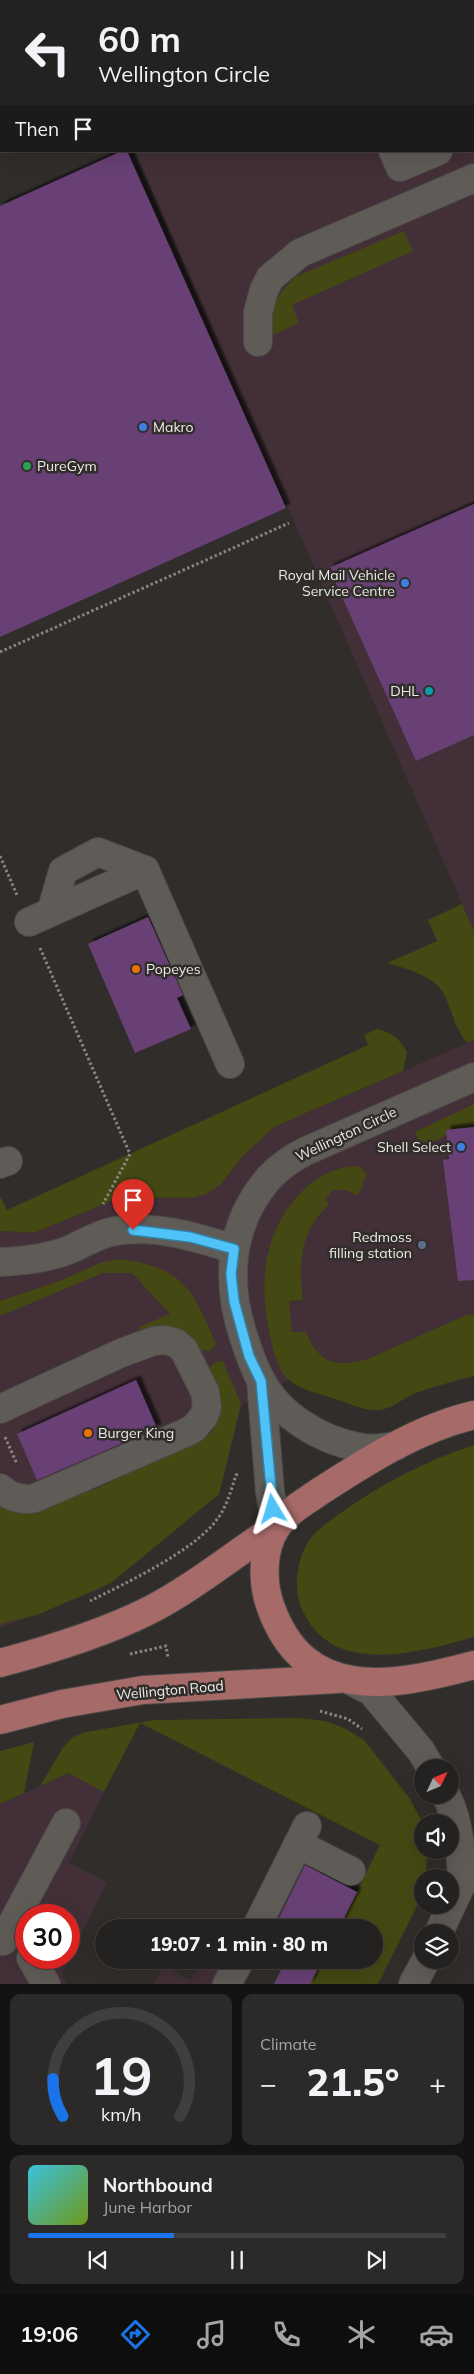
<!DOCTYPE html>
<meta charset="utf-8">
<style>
:root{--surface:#242220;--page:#2c2a29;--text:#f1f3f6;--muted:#a3a4a5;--line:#413f3e;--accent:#1a73e8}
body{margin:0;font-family:Mulish,sans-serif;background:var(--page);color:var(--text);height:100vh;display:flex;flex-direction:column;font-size:19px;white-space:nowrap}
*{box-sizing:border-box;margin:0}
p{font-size:16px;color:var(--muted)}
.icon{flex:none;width:28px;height:28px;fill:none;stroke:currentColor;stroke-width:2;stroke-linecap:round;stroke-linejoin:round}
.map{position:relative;height:1984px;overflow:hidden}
.details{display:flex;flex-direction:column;gap:10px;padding:10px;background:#141312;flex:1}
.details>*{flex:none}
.top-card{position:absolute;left:0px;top:0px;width:475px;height:152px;box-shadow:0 5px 20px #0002,0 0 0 1px var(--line);background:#242220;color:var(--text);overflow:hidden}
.needle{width:32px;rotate:46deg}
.fabs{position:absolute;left:414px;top:1759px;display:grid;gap:10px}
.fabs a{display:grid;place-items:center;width:45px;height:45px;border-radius:50%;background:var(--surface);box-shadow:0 5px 20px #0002,0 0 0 1px var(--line);font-size:25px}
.speed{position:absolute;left:15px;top:1904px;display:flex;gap:10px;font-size:25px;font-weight:700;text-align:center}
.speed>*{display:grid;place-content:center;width:65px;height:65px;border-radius:50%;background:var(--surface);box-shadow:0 5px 20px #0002,0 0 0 1px var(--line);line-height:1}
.speed .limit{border:8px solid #d22;background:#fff;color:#111}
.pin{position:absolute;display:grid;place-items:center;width:42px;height:42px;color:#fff;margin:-51px -21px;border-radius:50% 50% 50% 0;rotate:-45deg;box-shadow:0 0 5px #0007}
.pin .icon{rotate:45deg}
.me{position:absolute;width:55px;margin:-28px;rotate:353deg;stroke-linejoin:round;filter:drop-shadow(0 0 4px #0008)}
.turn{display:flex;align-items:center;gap:18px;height:105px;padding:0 15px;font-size:22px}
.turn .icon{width:65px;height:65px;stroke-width:2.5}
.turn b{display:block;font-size:35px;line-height:42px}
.then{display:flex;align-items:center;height:48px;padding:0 15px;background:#0003;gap:10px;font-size:19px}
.big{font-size:38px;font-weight:800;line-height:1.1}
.details .tile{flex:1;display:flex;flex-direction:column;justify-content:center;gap:8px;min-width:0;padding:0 18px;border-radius:10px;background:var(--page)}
.details .dial{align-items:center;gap:0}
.dial svg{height:130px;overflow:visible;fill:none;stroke:var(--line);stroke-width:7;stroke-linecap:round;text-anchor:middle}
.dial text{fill:var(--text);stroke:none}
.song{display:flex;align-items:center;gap:15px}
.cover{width:60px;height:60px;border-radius:8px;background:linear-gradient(135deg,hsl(190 70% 55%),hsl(80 70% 35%))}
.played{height:5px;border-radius:2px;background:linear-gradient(90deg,var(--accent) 35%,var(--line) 35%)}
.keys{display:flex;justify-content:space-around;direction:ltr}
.heat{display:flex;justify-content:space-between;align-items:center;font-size:28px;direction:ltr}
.details .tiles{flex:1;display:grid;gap:10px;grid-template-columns:1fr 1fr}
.tile:last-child{grid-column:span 2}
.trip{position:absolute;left:95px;top:1919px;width:288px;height:50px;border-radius:25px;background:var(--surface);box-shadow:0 5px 20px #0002,0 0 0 1px var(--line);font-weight:800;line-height:50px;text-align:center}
.tab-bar{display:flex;height:80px;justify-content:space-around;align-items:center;background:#0e0e0d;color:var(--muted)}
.tab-bar .icon{width:35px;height:35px}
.tab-bar .selected{color:var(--accent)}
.tab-bar b{font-size:22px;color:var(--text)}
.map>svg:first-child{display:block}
</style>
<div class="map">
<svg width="474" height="1984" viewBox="0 0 474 1984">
<defs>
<filter id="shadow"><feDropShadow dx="4.5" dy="-4.5" stdDeviation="1" flood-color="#0009"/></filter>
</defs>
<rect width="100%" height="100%" fill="#302d2a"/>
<g fill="#422f37" fill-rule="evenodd">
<polygon points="74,0 474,0 474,931 246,412 135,151 474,151 474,1 72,1"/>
<polygon points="474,1040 474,1376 414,1393 380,1410 360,1407 323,1395 289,1380 242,1404 219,1494 98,1590 0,1628 0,1231 34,1233 121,1197 192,1198 222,1183 242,1157 274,1127"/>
<path d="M68 1773 104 1792 69 1863 107 1882 62 1973 66 1984H0V1804ZM26 1915H69V1958H26Z"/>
<polygon points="202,1961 246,1984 154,1984 163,1966 191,1980"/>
</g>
<g fill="#444813">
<path d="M404 231 413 251 292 305 299 323 269 337C270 309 275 297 295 277Z"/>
<path d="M462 904 474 931V1040L467 1043C454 1028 452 1008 442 991 432 975 404 968 387 963L437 941 428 920Z"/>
<path d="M377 1029C392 1032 399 1038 407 1052L403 1071 274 1127 242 1157 222 1183 209 1193 192 1198 121 1197 34 1233 0 1231V1196L7 1210 368 1045 364 1035Z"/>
<polygon points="474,1104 474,1127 446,1130 447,1135 429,1144 418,1139 415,1132"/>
<path d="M359 1166 367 1174 358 1196 346 1190H332L326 1200 329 1205C301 1228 298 1265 303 1300L289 1301 292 1332H306C319 1364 337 1368 368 1359L466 1315 474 1314V1376C454 1381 435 1386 416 1393 405 1397 390 1410 378 1410 364 1411 348 1403 335 1399 321 1394 300 1390 289 1380 278 1371 274 1353 271 1340 264 1311 261 1275 270 1246 281 1206 316 1165 359 1166Z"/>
<path d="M119 1259C183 1267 192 1288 216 1344L210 1351 201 1350 181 1333 141 1334 139 1327 170 1314 132 1273H103L0 1316V1301L62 1280 100 1263Z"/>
<path d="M223 1361 241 1404 219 1494 111 1583 37 1615 0 1624V1502L93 1490 204 1439C229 1419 218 1394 209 1369L214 1363Z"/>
<path d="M474 1445V1637C417 1653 327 1679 300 1604 293 1583 298 1557 310 1539 318 1528 331 1520 342 1512 383 1483 427 1460 474 1445Z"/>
<polygon points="297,1718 326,1721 346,1729 364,1740 410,1799 422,1822 422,1850 427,1850 426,1877 422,1878 422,1896 378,1984 310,1984 322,1960 374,1960 374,1928 339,1927 380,1845 140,1723 104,1792 68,1773 40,1786 64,1746 73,1737 86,1732 155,1720"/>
<polygon points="34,1742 24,1793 0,1804 0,1751"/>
</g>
<g fill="#674175" filter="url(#shadow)">
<polygon points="122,151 127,151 286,508 0,637 0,206"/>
<polygon points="474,504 474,735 416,761 329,568"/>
<polygon points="148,917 183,995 177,998 191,1029 135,1053 88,944"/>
<polygon points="474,1127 474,1280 458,1281 443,1160 449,1159 446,1130"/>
<polygon points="136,1380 157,1428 37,1480 17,1434"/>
<polygon points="305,1865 357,1892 339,1928 274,1928"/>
<polygon points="262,1960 322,1960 310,1984 274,1984 281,1970"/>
</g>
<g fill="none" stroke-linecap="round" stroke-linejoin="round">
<g stroke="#4b4946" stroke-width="30">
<g id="minor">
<polyline points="393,151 400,167 438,151"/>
<polyline points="258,342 258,312 264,290 270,278 300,253 474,178"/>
<polyline points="51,912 63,871 98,852 145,870"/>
<polyline points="29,922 145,870 230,1064"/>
<polyline points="0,1164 8,1161"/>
<path d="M0 1262C24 1261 50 1258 71 1249 84 1243 96 1236 110 1232 151 1223 196 1237 234 1249"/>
<polyline points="261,1381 270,1492 276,1527"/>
<path d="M0 1409 121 1353 154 1341 165 1340 176 1343 184 1350 205 1392 207 1407 204 1416 194 1428 187 1432 35 1498C21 1501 10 1497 0 1488"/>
<path d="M396 1446C383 1448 371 1450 358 1447 320 1440 279 1415 261 1380 253 1367 249 1352 244 1338 225 1282 229 1224 269 1178 280 1166 292 1158 306 1151L474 1077"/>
<polyline points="349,1680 371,1691 421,1751 431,1768"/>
<path d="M446 1795C460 1823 461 1852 462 1883"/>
<polyline points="298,1844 351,1871"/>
<polyline points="256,1928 307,1826"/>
<polyline points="439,1932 470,1866"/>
<polyline points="3,1941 66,1823"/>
<polyline points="31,1958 46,1984"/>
<polyline points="227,1984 240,1960"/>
<polyline points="413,1984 426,1960"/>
</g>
</g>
<g stroke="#4b4946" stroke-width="30">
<g id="major">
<path d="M474 1415C418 1428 367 1461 319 1492 305 1502 286 1512 276 1528 262 1549 262 1582 270 1605 304 1704 392 1687 474 1665"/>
<path d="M0 1663C49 1650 102 1634 148 1611 193 1588 233 1555 276 1527"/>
<polyline points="0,1720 62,1704 143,1690 338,1679"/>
</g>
</g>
<g stroke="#878582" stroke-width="3" stroke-dasharray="2.5 2.5" stroke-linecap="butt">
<polyline points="0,652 289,523"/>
<polyline points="0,856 17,895"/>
<polyline points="40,948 130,1154 103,1204"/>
<polyline points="5,1437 17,1464"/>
<path d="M90 1601C126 1583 196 1550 218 1518 227 1506 231 1490 236 1475L239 1474"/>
<polyline points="130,1654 166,1646 168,1658"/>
<polyline points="320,1711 348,1719 362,1729"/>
</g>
<use href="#minor" stroke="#5f5c58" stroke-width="28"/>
<use href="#major" stroke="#a66a69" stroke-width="28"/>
</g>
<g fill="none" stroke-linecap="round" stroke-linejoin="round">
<g stroke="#337fa1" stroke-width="12">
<polyline id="route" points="133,1230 190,1237 234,1249 231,1274 234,1301 249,1356 261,1381 273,1509"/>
</g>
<use href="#route" stroke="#4fc3f7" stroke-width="9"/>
</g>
<g fill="#3f7fe0" stroke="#302d2a" stroke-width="2">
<circle cx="143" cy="427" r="5"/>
<circle cx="405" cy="583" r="5"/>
<circle cx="461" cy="1147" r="5"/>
</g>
<circle fill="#2e9e5b" stroke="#302d2a" stroke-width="2" cx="27" cy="466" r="5"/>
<circle fill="#0f9aa8" stroke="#302d2a" stroke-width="2" cx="429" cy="691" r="5"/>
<g fill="#e8710a" stroke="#302d2a" stroke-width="2">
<circle cx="136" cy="969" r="5"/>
<circle cx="88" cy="1433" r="5"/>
</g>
<circle fill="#5c6f8a" stroke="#302d2a" stroke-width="2" cx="422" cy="1245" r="5"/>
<g text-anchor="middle" stroke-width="5" stroke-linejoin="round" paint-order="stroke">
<g font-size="14" fill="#edebe9" stroke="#302d2a" text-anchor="start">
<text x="153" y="432">Makro</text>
<text x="37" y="471">PureGym</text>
<text x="395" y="580" text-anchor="end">Royal Mail Vehicle<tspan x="395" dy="16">Service Centre</tspan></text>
<text x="419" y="696" text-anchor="end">DHL</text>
<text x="146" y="974">Popeyes</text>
<text x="451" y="1152" text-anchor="end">Shell Select</text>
<text x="412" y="1242" text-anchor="end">Redmoss<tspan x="412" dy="16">filling station</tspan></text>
<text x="98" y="1438">Burger King</text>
</g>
<g font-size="14" fill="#edebe9" stroke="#302d2a">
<text transform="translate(346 1134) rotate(-25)" y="5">Wellington Circle</text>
<text transform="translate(170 1690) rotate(-5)" y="5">Wellington Road</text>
</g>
</g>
</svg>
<div class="fabs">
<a><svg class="needle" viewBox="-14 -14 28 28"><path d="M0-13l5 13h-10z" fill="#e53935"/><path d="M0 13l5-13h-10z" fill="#a3a4a5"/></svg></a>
<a><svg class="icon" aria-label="sound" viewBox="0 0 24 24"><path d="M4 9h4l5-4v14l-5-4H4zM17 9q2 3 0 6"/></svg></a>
<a><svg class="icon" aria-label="search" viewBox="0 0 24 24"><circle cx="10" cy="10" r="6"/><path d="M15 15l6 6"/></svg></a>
<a><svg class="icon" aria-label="layers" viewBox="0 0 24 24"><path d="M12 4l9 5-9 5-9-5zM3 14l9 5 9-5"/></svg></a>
</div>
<div class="speed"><div class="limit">30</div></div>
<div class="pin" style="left:133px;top:1230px;background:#d93025"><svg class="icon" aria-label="arrive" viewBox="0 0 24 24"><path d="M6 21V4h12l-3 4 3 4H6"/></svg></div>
<svg class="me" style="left:273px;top:1509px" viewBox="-20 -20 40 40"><path d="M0-17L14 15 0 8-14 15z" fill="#4fc3f7" stroke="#fff" stroke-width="4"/></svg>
<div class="trip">19:07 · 1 min · 80 m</div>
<div class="top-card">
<div class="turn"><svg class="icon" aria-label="left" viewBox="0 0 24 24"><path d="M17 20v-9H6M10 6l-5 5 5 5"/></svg><div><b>60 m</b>Wellington Circle</div></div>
<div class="then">Then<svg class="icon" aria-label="arrive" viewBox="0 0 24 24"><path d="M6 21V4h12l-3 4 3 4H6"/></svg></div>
</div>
</div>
<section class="details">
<div class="tiles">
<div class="tile dial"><svg viewBox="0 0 100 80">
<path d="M14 69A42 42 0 1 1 86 69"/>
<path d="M14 69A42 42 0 0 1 8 46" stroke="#1a73e8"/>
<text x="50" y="56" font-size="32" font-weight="700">19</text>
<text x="50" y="72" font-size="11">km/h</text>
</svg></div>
<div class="tile"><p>Climate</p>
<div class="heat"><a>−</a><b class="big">21.5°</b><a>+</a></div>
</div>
<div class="tile">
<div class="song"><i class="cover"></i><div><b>Northbound</b><p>June Harbor</p></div></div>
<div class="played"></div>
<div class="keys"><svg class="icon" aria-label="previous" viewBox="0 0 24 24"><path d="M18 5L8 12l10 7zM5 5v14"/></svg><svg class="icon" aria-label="pause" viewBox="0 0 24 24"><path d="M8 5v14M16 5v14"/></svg><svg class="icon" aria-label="next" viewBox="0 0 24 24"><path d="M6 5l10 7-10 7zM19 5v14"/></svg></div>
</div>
</div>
</section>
<nav class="tab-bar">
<b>19:06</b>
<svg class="icon selected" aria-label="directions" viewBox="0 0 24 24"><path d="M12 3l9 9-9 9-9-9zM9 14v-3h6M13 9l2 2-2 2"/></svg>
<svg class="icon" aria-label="music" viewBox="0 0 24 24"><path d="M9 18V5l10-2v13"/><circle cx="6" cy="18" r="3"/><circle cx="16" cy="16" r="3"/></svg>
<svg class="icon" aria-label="phone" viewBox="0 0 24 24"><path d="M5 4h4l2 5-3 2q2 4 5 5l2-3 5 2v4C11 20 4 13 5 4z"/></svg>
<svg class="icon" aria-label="climate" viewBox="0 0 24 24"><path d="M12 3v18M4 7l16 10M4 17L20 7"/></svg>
<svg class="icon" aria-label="car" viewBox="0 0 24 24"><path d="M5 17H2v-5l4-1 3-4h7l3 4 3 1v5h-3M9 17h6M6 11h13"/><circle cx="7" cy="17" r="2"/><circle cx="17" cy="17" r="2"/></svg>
</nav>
